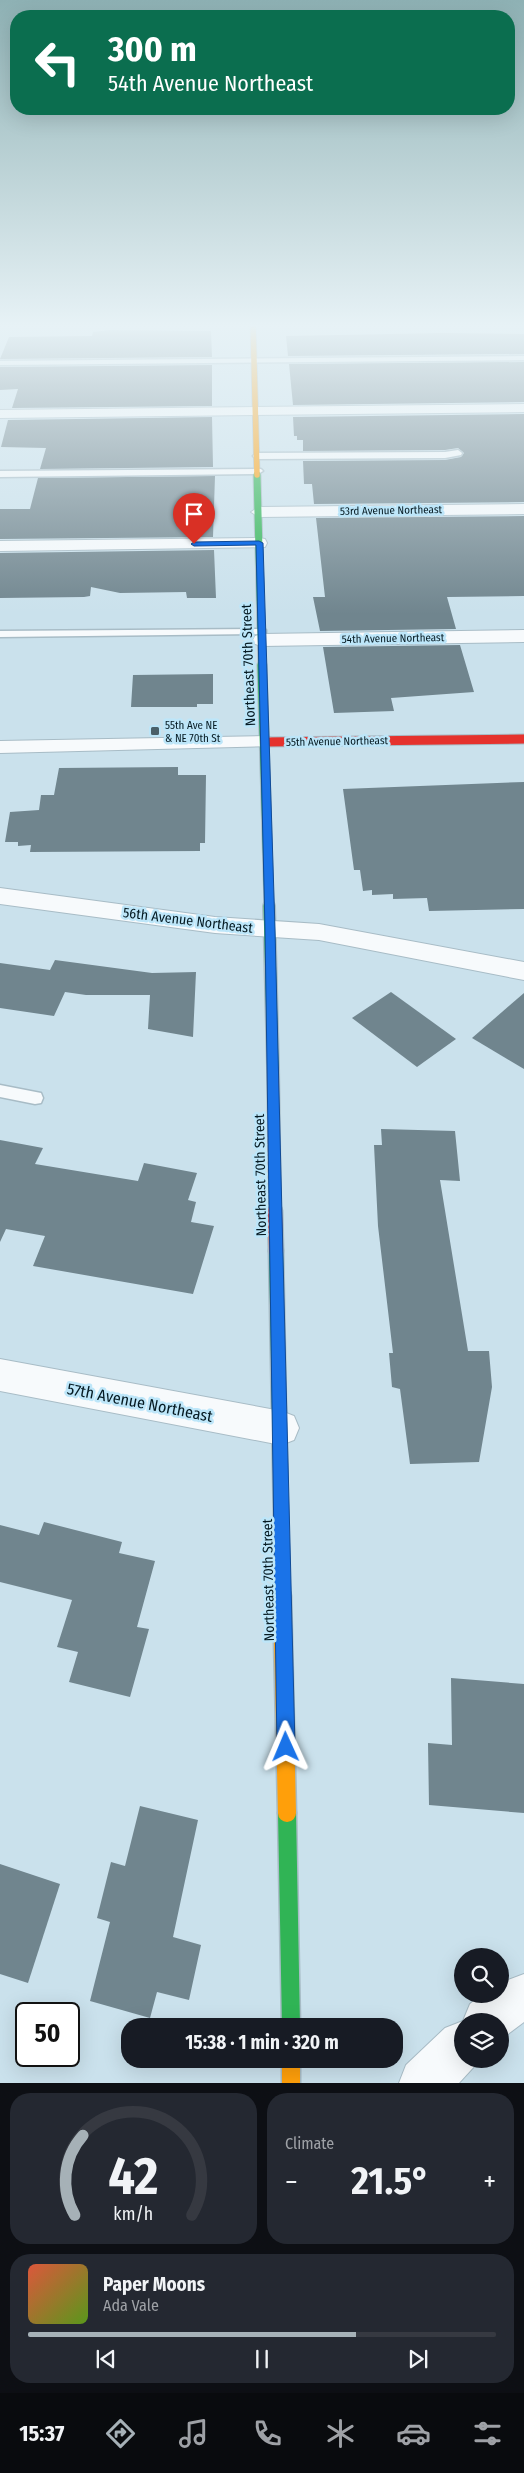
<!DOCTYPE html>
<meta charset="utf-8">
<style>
:root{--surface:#171b24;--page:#242831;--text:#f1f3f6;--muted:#9ea1a6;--line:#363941;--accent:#a6b1b7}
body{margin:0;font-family:"Fira Sans Condensed",sans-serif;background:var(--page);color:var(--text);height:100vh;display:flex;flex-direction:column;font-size:19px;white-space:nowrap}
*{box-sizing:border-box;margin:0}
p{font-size:16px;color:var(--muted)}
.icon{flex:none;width:28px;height:28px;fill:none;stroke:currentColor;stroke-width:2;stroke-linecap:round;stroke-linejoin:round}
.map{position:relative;height:2083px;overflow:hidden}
.sheet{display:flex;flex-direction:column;gap:10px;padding:10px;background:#0d0f14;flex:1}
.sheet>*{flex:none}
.hud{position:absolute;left:10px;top:10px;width:505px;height:105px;border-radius:20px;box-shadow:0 5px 20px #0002;background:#0b6e4f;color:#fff;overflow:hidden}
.buttons{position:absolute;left:454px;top:1948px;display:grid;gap:10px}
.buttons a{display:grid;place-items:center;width:55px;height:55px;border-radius:50%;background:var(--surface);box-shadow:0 5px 20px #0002;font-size:25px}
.speed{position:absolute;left:15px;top:2002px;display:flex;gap:10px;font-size:25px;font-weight:700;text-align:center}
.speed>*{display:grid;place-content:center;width:65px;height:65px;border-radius:50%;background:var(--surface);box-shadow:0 5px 20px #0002;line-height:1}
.speed .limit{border:2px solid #111;border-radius:8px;background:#fff;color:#111}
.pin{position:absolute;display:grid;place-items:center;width:42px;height:42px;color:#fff;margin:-51px -21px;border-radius:50% 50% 50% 0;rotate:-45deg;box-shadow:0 0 5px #0007}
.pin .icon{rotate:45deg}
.me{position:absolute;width:55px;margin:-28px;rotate:359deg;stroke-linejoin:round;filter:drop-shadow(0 0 4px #0008)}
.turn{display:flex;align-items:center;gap:18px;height:105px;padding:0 15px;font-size:22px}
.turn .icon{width:65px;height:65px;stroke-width:2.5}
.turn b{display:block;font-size:35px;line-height:42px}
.big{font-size:38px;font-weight:700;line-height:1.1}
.sheet .widget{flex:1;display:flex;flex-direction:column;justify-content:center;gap:8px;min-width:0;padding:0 18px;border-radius:20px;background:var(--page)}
.sheet .dial{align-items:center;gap:0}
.dial svg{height:130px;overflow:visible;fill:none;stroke:var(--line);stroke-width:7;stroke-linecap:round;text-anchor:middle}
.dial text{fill:var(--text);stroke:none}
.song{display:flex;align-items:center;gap:15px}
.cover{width:60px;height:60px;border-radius:8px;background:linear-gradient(135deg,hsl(10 70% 55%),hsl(90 70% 35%))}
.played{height:5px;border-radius:2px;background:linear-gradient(90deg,var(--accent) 70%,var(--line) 70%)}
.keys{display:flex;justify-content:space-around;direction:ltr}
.heat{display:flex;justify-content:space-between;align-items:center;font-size:28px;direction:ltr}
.sheet .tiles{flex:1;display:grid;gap:10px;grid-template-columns:1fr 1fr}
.widget:last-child{grid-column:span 2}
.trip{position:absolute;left:121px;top:2018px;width:282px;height:50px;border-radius:20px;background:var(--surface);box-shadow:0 5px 20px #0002;font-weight:700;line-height:50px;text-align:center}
.tabs{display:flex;height:80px;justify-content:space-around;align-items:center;background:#090b0e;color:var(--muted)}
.tabs .icon{width:35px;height:35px}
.tabs .current{color:var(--accent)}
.tabs b{font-size:22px;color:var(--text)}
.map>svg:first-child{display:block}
</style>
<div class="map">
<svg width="524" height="2083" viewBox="0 0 524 2083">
<rect width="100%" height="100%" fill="#cae1ec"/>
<g fill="#70858e">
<polygon points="110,330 211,331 212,357 0,359 9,337 92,336 93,332"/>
<polygon points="443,333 524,334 524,354 288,356 286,336"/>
<polygon points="524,362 524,402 293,405 289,364"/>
<polygon points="212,365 212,406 12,408 18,389 0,390 0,367"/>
<polygon points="524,414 524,502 314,504 312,484 304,484 303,461 445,460 461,457 464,453 458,448 445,450 303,451 303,440 297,440 297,436 294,436 293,417"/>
<polygon points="212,417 213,467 40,469 46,448 1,447 8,420"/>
<polygon points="215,476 213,537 0,539 0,509 30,509 38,478"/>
<polygon points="524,516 524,596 447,597 456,629 320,631 313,597 325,597 316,518"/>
<polygon points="214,550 216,598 187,598 186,592 120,593 91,587 90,596 84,597 0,598 0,553"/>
<polygon points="460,645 474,692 391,698 394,711 334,713 323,647"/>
<polygon points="213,674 213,704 197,704 197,707 131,707 133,675"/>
<polygon points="178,767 178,775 206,775 205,843 200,843 200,851 30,852 31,845 18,846 18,842 5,842 10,812 39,810 41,795 54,795 59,768"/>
<polygon points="524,782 524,909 429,911 427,898 393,899 393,894 372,895 372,890 363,891 360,870 354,870 343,789"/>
<polygon points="55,960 152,973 196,972 193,1037 148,1029 150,995 86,995 65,992 54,1016 0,1008 0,963 50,970"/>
<polygon points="391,992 456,1039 417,1067 352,1018"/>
<polygon points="524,993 524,1069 472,1038"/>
<polygon points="381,1129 455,1131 460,1181 440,1180 468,1351 489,1351 492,1387 479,1462 410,1464 400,1389 392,1387 389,1353 393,1353 378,1226 374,1145 382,1145"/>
<polygon points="0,1140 43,1148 35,1164 138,1181 144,1163 197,1173 188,1200 196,1202 191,1222 214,1226 193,1294 33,1266 45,1236 6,1229 0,1242"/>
<polygon points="44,1522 122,1542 119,1553 155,1561 137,1627 149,1629 130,1697 69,1682 78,1652 57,1647 72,1600 0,1582 0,1525 39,1535"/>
<polygon points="451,1678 524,1684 524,1813 429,1805 428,1743 452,1745"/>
<polygon points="140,1806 198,1820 173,1937 201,1945 189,2000 157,1992 150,2018 90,2001 110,1922 97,1918 111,1862 125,1866"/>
<polygon points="0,1864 60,1884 28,1983 0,1974"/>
</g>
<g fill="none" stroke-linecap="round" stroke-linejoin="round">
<g stroke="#a8bcc6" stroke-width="3">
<g id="lane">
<polygon points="524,356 524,360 0,365 0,361"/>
<polygon points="458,450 462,453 461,455 445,458 257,459 253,456 257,453 445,452"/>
<polygon points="261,469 263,471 258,474 0,477 0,471"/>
<polygon points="262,629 266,630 266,634 0,637 0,631"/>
<polygon points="0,1085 41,1093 43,1098 41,1103 35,1104 0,1097"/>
</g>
</g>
<g stroke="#a8bcc6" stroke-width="2">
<g id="street">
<polygon points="524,404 524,412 0,418 0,410"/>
<polygon points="524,504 524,514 259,517 251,512 259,507"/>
<polygon points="259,538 265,539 267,543 265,547 0,551 0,541"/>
<polygon points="524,630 524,642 262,646 255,644 253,640 255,636 262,634"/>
<polygon points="265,736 272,738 276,742 272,746 0,753 0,741"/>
<polygon points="0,888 215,917 319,924 524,962 524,980 319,940 215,933 0,904"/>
<polygon points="0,1359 281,1411 294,1416 299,1428 294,1440 281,1445 0,1391"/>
<polygon points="524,1974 524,2022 500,2040 500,2021 462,2021 462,2059 481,2059 459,2083 399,2083 406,2065 445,2028 463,2021 470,2004 482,1994 500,1994 500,1983"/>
</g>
</g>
<g stroke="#a8bcc6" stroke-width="9">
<polyline id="fast-far4" points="257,475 262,666"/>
</g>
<g stroke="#a8bcc6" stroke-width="11">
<polyline id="fast-far3" points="262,665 269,907"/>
</g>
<g stroke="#a8bcc6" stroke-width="14">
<polyline id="fast-far2" points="269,906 273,1068"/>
</g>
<g stroke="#a8bcc6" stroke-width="17">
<polyline id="fast-far1" points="276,1251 282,1576"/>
</g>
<g stroke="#a8bcc6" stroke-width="21">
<polyline id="fast" points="287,1813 291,2026"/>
</g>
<g stroke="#a8bcc6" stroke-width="7">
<polyline id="slow-far2" points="253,323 257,475"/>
</g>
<g stroke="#a8bcc6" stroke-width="17">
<polyline id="slow-far1" points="282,1576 282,1597"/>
</g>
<g stroke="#a8bcc6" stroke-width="21">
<g id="slow">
<polyline points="282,1596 287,1813"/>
<polyline points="291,2059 291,2083"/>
</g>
</g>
<g stroke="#a8bcc6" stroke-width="11">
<polyline id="jam-far2" points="265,742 524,739"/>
</g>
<g stroke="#a8bcc6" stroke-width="14">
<polyline id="jam-far1" points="273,1068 275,1212"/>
</g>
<g stroke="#a8bcc6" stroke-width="17">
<polyline id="jam" points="275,1211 276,1251"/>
</g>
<use href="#lane" fill="#f7fafc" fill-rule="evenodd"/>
<use href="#street" fill="#f7fafc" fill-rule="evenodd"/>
<use href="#fast-far4" stroke="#30b455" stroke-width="7"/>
<use href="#fast-far3" stroke="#30b455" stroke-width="9"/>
<use href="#fast-far2" stroke="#30b455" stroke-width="11"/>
<use href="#fast-far1" stroke="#30b455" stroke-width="14"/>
<use href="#fast" stroke="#30b455" stroke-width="18"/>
<use href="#slow-far2" stroke="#ff9f0a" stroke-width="5.5"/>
<use href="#slow-far1" stroke="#ff9f0a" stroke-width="14"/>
<use href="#slow" stroke="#ff9f0a" stroke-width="18"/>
<use href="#jam-far2" stroke="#e5322d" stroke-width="9"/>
<use href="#jam-far1" stroke="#e5322d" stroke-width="11"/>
<use href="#jam" stroke="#e5322d" stroke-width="14"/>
</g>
<linearGradient id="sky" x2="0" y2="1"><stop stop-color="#8eb1b4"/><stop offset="0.53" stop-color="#e7f2f6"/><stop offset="1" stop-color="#e7f2f6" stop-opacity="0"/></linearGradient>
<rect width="524" height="614" fill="url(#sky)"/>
<polygon fill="#1a73e8" stroke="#114b97" points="259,541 263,543 275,929 295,1747 292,1753 286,1756 280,1753 277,1747 265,929 256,545 194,546 191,544 194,542"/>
<rect fill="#4a6069" stroke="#bde6f9" stroke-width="2" x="150" y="726" width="10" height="10" rx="2.5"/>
<g text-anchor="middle" stroke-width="5" stroke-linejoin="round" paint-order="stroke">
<g font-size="11" fill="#051a22" stroke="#bde6f9">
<text transform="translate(391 510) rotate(-1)" y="4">53rd Avenue Northeast</text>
<text transform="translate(393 638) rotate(-1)" y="4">54th Avenue Northeast</text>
<text transform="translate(337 741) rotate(-1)" y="4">55th Avenue Northeast</text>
</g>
<g font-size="11" fill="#051a22" stroke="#bde6f9" text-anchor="start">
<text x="165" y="729">55th Ave NE<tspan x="165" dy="13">&amp; NE 70th St</tspan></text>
</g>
<g font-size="14" fill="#051a22" stroke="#bde6f9">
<text transform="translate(248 665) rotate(-92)" y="5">Northeast 70th Street</text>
<text transform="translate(188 920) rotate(7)" y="5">56th Avenue Northeast</text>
<text transform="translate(260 1175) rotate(-91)" y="5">Northeast 70th Street</text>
<text transform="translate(268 1580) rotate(-91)" y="5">Northeast 70th Street</text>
</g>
<g font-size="16" fill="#051a22" stroke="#bde6f9">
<text transform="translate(140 1402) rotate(11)" y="6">57th Avenue Northeast</text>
</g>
</g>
</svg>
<div class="buttons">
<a><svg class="icon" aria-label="search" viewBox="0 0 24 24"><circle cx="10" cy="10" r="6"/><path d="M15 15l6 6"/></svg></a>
<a><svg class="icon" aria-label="layers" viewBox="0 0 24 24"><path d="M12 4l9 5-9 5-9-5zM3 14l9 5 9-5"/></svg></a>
</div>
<div class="speed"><div class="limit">50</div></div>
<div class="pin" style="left:194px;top:544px;background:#d93025"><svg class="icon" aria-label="arrive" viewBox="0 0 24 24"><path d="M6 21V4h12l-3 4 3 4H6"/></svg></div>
<svg class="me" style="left:286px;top:1747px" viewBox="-20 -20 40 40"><path d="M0-17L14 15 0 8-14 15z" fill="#1a73e8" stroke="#fff" stroke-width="4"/></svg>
<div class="trip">15:38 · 1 min · 320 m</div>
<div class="hud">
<div class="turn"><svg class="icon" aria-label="left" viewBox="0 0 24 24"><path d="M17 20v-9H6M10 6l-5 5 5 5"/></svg><div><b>300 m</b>54th Avenue Northeast</div></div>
</div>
</div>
<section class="sheet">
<div class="tiles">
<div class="widget dial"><svg viewBox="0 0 100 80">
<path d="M14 69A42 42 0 1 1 86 69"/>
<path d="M14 69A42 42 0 0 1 19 20" stroke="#a6b1b7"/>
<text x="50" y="56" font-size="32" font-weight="700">42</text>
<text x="50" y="72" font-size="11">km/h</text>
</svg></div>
<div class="widget"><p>Climate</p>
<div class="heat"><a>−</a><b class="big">21.5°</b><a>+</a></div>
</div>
<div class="widget">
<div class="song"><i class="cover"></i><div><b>Paper Moons</b><p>Ada Vale</p></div></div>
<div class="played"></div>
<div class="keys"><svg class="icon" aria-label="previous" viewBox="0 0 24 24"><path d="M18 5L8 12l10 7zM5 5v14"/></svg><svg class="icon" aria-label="pause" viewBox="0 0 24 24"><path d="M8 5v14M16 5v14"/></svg><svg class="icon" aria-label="next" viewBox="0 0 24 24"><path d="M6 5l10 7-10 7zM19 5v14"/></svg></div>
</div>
</div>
</section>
<nav class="tabs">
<b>15:37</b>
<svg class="icon current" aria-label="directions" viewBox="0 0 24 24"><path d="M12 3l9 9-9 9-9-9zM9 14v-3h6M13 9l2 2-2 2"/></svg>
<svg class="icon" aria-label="music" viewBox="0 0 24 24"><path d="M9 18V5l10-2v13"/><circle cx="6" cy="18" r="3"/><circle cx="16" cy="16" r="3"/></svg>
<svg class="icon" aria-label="phone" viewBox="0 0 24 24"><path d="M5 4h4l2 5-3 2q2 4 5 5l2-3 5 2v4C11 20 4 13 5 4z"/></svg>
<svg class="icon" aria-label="climate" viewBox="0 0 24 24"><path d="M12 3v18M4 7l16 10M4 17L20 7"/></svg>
<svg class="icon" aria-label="car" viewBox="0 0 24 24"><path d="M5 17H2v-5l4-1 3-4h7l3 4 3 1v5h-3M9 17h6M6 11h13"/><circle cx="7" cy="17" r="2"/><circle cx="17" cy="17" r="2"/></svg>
<svg class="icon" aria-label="filters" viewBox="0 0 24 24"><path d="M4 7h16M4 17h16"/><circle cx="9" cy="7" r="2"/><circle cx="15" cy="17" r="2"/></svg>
</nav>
